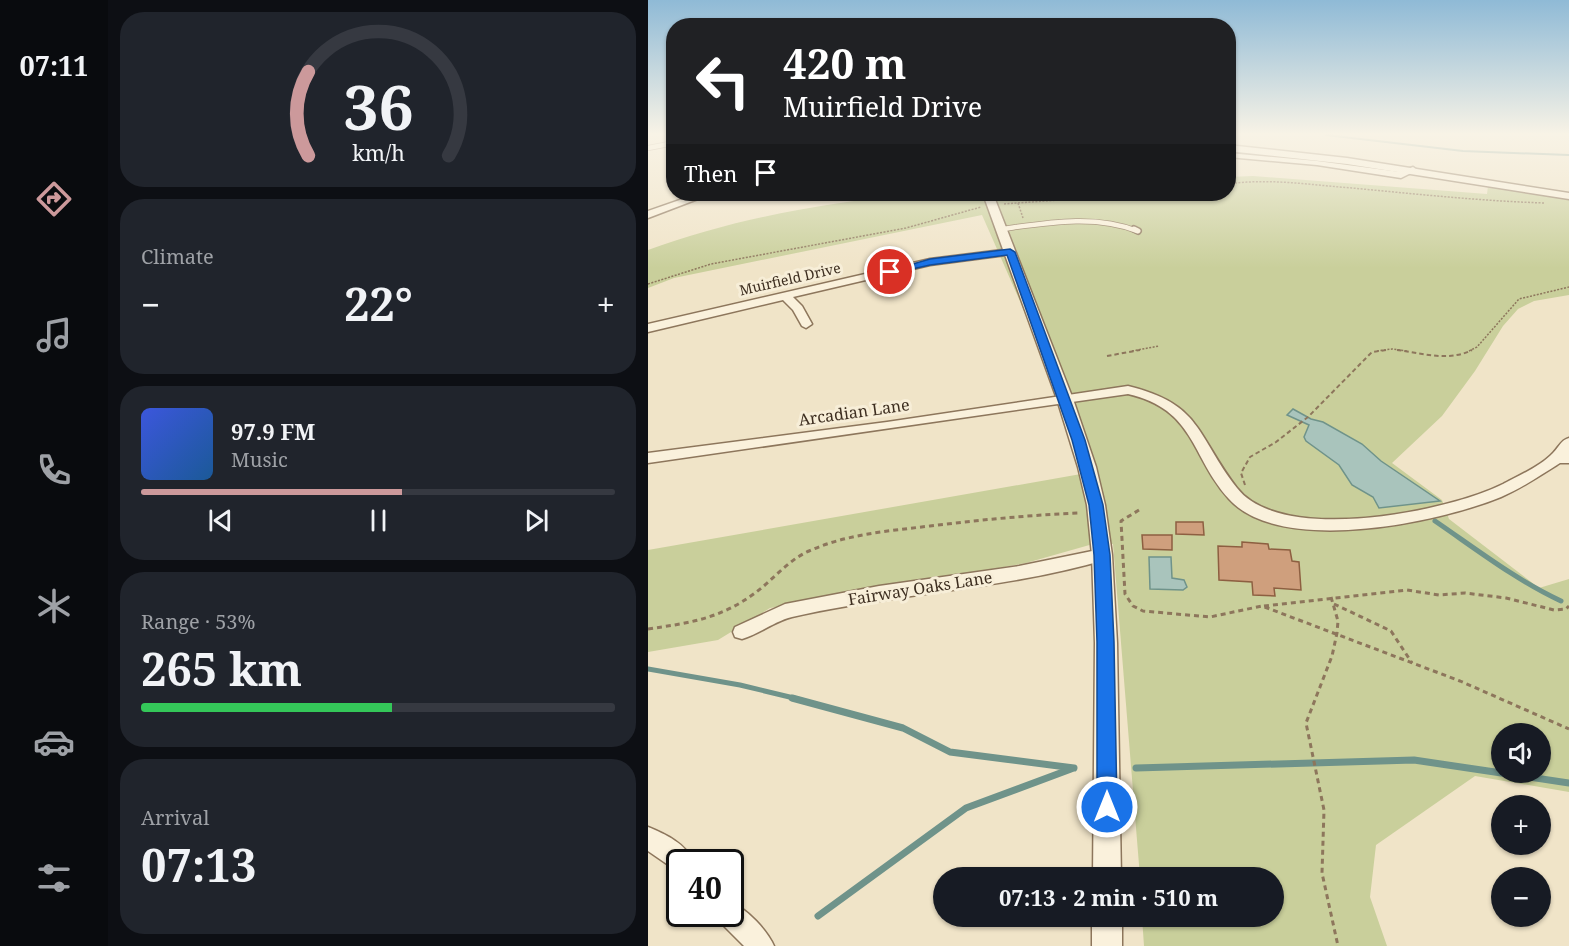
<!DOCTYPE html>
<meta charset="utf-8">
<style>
:root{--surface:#171b24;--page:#20242c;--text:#f1f3f6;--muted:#9ea1a6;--line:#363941;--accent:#cc999b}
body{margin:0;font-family:"Noto Serif",serif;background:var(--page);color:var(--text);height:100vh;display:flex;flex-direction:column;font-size:22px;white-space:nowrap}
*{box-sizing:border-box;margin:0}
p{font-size:20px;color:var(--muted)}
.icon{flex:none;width:33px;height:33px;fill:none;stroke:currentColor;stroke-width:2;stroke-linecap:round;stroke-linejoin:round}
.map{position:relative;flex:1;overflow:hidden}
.panel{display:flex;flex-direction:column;gap:12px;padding:12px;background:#0d0f14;width:540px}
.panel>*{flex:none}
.guide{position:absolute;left:18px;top:18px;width:570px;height:183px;border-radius:24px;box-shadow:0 2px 4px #0004;background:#202124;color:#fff;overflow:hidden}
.buttons{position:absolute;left:843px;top:723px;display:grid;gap:12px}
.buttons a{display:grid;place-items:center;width:60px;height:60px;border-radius:50%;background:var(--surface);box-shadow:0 2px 4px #0004;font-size:30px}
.speed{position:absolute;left:18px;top:849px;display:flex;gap:12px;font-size:30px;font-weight:700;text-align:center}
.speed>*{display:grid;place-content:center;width:78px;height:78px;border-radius:50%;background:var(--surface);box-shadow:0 2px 4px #0004;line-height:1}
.speed .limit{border:3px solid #111;border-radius:9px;background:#fff;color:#111}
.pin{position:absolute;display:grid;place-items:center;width:51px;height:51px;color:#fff;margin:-26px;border:3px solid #fff;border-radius:50%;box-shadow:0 2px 6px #0007}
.me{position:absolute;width:66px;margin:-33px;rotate:0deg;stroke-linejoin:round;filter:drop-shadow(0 0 4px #0008)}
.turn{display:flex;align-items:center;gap:21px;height:126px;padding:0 18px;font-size:27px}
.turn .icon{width:78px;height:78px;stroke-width:2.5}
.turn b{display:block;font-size:42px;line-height:51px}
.then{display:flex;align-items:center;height:57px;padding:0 18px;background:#0003;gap:12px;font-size:22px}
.big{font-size:45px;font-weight:700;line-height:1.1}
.panel .tile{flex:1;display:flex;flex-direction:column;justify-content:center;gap:9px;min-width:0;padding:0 21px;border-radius:24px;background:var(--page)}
.panel .dial{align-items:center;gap:0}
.dial svg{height:156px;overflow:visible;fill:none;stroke:var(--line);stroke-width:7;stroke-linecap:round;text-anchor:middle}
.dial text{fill:var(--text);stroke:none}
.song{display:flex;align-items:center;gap:18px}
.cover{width:72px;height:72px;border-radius:9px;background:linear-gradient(135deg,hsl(230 70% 55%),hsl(210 70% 35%))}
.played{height:6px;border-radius:3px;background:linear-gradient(90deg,var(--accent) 55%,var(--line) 55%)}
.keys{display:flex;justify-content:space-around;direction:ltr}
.heat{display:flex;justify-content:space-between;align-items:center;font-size:33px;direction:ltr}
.charge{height:9px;border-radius:4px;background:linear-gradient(90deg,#34c759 53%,var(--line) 0)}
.trip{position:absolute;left:285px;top:867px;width:351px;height:60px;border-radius:30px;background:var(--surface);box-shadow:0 2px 4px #0004;font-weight:700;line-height:60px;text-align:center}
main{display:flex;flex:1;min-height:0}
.tab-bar{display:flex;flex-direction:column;width:108px;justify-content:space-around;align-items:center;background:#090b0e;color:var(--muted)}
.tab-bar .icon{width:42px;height:42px}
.tab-bar .active{color:var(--accent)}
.tab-bar b{font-size:27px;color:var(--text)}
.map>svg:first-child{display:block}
</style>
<main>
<nav class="tab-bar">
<b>07:11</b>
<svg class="icon active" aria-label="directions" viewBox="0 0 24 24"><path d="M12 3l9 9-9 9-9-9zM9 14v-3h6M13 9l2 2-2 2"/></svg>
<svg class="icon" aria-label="music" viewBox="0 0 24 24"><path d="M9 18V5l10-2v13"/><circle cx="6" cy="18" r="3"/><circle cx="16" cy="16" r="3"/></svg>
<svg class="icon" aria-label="phone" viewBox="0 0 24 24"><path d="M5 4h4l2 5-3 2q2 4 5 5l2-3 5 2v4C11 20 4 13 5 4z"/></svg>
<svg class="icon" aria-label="climate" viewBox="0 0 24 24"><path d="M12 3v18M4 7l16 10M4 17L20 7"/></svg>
<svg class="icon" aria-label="car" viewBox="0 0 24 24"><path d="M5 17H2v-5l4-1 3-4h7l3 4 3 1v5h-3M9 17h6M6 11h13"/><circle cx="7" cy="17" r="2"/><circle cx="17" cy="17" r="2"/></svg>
<svg class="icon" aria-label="filters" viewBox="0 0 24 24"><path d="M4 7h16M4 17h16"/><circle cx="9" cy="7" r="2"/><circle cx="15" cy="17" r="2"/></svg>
</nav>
<section class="panel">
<div class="tile dial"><svg viewBox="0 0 100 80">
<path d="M14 69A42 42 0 1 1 86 69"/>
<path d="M14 69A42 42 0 0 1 14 26" stroke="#cc999b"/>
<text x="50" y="56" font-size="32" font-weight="700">36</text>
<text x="50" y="72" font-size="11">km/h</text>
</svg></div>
<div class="tile"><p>Climate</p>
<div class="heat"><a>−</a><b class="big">22°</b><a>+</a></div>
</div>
<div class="tile">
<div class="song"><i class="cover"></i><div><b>97.9 FM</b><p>Music</p></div></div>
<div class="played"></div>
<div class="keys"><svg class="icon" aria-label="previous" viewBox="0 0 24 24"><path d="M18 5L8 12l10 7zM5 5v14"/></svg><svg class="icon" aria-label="pause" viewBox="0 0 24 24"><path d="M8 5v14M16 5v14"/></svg><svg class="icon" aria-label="next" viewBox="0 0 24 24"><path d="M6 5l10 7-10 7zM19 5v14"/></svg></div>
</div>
<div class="tile"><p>Range · 53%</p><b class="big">265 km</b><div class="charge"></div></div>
<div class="tile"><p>Arrival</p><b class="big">07:13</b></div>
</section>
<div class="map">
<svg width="921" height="946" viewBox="0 0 921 946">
<rect width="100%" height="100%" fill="#f0e4c8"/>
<path fill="#c9cf9b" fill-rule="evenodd" d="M605 176 839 194 840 186 921 198V295L886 301 870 309 855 326 827 371 794 416 744 463 794 500 801 519 891 588 921 579V792L827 776 728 845 722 897 739 946H496L494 917 626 916V878L492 877 465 544H445L378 563 122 608 70 640 0 652V550L433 474 386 333 334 215 26 278 0 288V250C84 219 175 203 264 194H580L581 177ZM854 734H892V772H854Z"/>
<g fill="#a9c4bc" stroke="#6f938a" stroke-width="1.5">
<polygon points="645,409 663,419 675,422 714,444 733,461 792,501 731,508 725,497 704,485 691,465 658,441 656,437 661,425 639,415"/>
<polygon points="501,557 523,557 524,578 536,580 539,587 535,590 502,589"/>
</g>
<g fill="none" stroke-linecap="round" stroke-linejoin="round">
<polyline stroke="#6f938a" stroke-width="2" points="678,135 815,151 921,155"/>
<g stroke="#6f938a" stroke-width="5">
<path d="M787 521C828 549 868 580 913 601"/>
<polyline points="0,669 92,685 150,699"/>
</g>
<g stroke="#6f938a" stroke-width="7">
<polyline points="144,698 255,728 302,752 426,768"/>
<polyline points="488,768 766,760 921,783"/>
<polyline points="170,916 318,808 423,769"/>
</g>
</g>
<g fill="#cf9f7d" stroke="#8d5f41" stroke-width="1.5">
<polygon points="528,522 555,522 556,535 528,534"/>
<polygon points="494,535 524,535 524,550 495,549"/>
<polygon points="594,542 620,544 621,549 642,550 644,561 651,562 653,590 626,588 627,596 605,595 604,582 571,580 570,546 594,547"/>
</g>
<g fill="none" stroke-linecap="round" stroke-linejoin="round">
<g stroke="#8d765c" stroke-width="6">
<g id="service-far1">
<polyline points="0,148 26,143"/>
<path d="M354 229C398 223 447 214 489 231"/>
</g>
</g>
<g stroke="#8d765c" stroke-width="8">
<polyline id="service" points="486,229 490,231"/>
</g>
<g stroke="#8d765c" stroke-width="3">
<g id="minor">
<polygon points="580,153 669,161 752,172 765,167 769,170 753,178 669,165 580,157"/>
<polygon points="362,249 366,250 366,254 282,265 145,297 154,306 164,324 158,328 154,326 145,310 135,300 0,332 0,324 282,259"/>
<path d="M480 386C554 404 548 435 589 488 633 545 799 512 855 484 870 476 893 466 905 453 911 447 913 440 921 438V463H912C893 475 874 488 853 497 790 523 632 556 581 499 542 456 548 410 480 394L0 463V453L239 422Z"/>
<path d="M454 549 460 551 462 555 460 559C360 589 247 593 144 617 127 621 111 634 94 639L87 637 85 632 87 627 137 604 231 586 371 566Z"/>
<path d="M0 827C17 834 39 844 45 862H32V873L0 851Z"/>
<path d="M82 902C99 909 119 930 126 946H96L73 923 70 914H82Z"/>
</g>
</g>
<g stroke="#8d765c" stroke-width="3">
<g id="tertiary">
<polygon points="580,145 699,158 921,193 921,199 699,164 580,151"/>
<polygon points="49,194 63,194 0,218 0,211"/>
<polygon points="335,194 345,194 425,399 448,467 457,505 464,555 469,643 473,878 445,878 447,643 444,555 439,505 430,467 409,399"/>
<rect x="444" y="916" width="30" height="30"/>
</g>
</g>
<g stroke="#8d765c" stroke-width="1.5" stroke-dasharray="2 1.5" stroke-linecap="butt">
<path d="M580 184C621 178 663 185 704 188 768 194 832 201 897 203"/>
<polyline points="370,203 375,218"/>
<polyline points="356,204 424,199 440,194"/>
<polyline points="0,284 63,264 258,228 333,207"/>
<polyline points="484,351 511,346"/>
<polyline points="729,351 744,349 759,351"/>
<polyline points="821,351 829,347 871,299 921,287"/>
</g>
<g stroke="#8d765c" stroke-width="2" stroke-dasharray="4.5 3" stroke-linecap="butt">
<path d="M749 350C773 353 801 362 824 350"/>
<polyline points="459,356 492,350"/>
<polyline points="597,485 593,473 602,457 628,442 660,417 724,352 739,350"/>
</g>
<g stroke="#8d765c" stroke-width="3" stroke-dasharray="5 4" stroke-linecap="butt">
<polyline points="491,510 473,521 477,594 485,606 495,611 562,617 614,606 812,681 921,729"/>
<polyline points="683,597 690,621 689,633 684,656 658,723 676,810 674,873 690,946"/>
<polyline points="686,604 743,631 764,663"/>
<polyline points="616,606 759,590 791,595 817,593 858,598 906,610 918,609 921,606"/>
<path d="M0 629C41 623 72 619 107 593 125 580 140 560 161 551 199 534 240 531 282 526 332 520 381 515 432 513"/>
</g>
<use href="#service-far1" stroke="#faf1dc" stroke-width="4.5"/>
<use href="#service" stroke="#faf1dc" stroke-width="5"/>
<use href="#minor" fill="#faf1dc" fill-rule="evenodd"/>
<use href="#tertiary" fill="#faf1dc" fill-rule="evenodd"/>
</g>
<linearGradient id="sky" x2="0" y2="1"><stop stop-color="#8fbad6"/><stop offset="0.5" stop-color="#f8f3e6"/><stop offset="1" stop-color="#f8f3e6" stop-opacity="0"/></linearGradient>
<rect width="921" height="268" fill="url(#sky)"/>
<polygon fill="#1a73e8" stroke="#114b97" stroke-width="1.5" points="362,249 367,252 437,440 455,505 462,555 466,642 469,807 466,814 459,817 452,814 449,807 449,642 446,555 441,505 424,440 359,255 282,265 242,274 237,272 282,259"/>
<g text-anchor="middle" stroke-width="6" stroke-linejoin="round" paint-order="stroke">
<g font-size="14" fill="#3d2e20" stroke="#f7eed8">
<text transform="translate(142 279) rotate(-13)" y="5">Muirfield Drive</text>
</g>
<g font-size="16" fill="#3d2e20" stroke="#f7eed8">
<text transform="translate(206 412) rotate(-8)" y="6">Arcadian Lane</text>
<text transform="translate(272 588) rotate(-9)" y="6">Fairway Oaks Lane</text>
</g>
</g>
</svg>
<div class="buttons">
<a><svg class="icon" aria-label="sound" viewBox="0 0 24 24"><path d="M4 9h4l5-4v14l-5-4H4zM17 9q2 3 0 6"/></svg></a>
<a>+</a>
<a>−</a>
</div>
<div class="speed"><div class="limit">40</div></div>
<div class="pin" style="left:242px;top:272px;background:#d93025"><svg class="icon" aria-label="arrive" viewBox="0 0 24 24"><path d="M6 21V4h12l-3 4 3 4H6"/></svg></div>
<svg class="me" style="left:459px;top:807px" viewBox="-20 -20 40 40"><circle r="17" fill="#1a73e8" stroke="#fff" stroke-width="3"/><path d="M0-11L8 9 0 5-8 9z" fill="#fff"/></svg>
<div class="trip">07:13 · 2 min · 510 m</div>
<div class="guide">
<div class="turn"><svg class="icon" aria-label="left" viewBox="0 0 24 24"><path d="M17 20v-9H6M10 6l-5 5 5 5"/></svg><div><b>420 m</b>Muirfield Drive</div></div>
<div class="then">Then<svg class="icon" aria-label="arrive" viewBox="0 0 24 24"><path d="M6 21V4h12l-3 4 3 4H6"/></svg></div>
</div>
</div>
</main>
